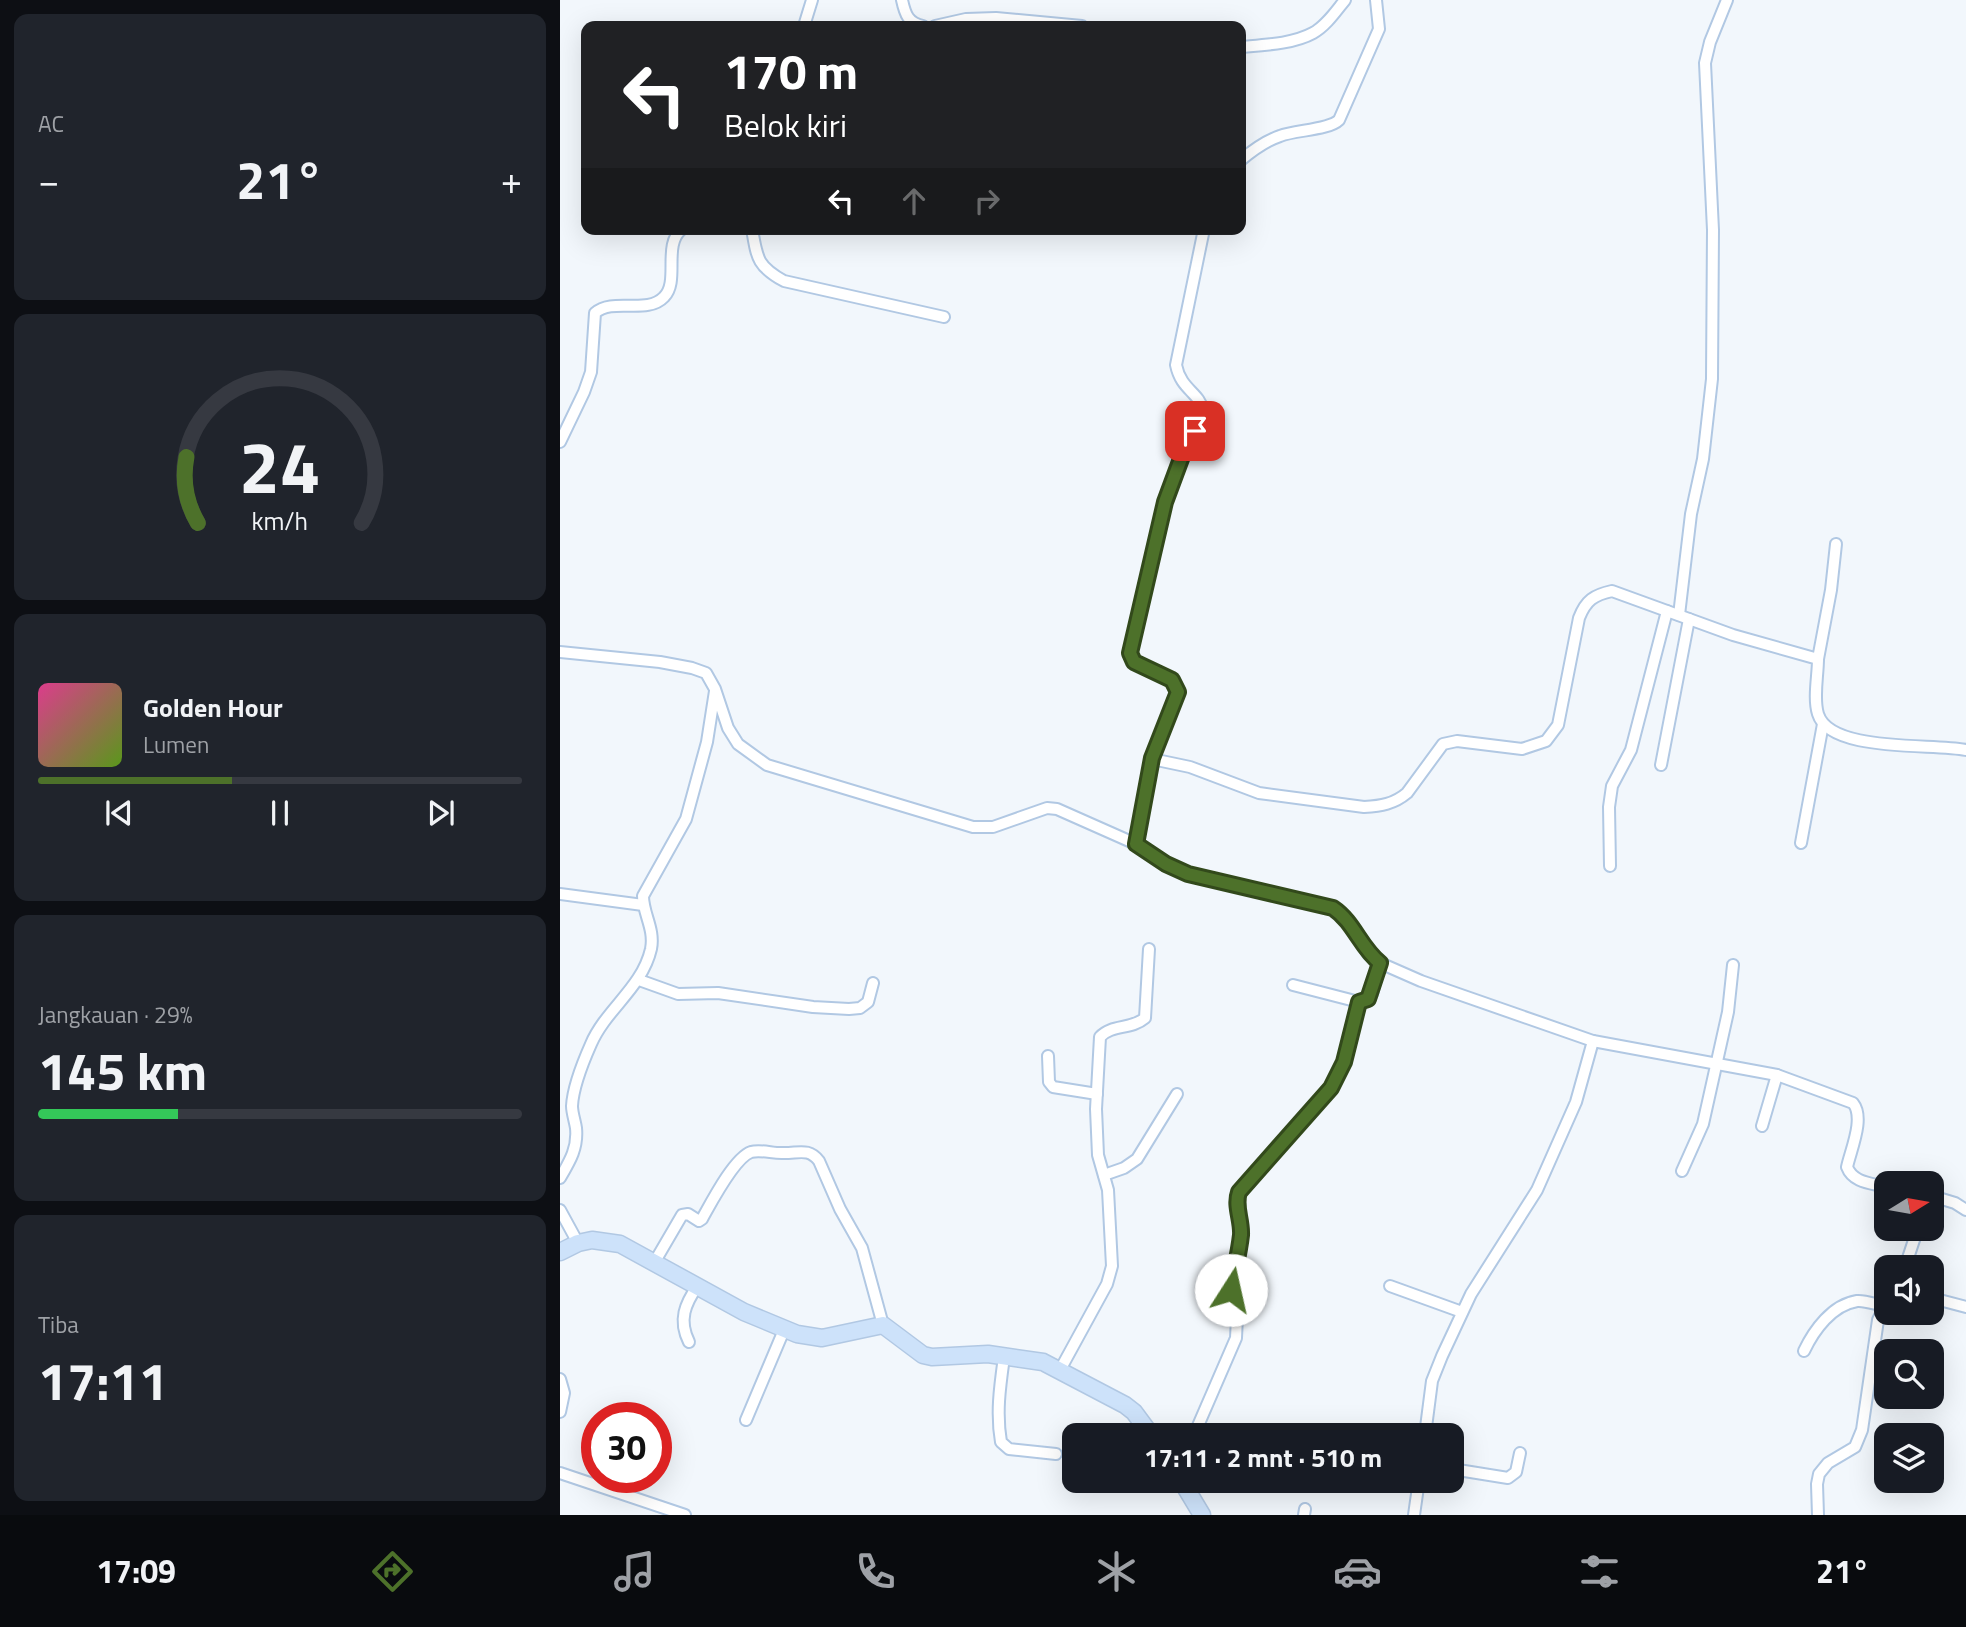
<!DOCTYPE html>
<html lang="id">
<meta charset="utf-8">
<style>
:root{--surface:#171b24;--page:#20242c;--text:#f1f3f6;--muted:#9ea1a6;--line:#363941;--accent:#4d712a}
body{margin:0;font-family:"Titillium Web",sans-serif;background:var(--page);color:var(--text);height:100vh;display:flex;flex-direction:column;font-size:26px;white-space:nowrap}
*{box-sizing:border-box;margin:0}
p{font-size:23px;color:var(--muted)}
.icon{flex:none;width:38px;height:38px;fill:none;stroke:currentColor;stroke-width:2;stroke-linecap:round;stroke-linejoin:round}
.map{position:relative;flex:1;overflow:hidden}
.drawer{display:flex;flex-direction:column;gap:14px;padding:14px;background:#0d0f14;width:560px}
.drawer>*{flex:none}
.guide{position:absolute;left:21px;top:21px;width:665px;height:214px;border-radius:14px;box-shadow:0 7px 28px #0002;background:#202124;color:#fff;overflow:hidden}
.needle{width:46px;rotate:79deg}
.controls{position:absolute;left:1314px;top:1171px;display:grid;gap:14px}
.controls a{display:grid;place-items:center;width:70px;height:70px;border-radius:14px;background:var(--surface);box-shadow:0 7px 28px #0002;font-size:35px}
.speed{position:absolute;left:21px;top:1402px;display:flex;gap:14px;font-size:35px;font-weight:700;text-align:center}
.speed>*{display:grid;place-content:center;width:91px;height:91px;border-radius:50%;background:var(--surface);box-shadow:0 7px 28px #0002;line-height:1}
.speed .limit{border:10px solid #d22;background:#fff;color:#111}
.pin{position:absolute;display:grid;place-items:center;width:60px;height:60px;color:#fff;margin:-30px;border-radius:14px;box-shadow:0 4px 10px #0006}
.me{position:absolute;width:77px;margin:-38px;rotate:10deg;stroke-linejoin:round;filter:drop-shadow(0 0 5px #0008)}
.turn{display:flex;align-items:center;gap:24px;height:147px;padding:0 28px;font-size:32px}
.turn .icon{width:91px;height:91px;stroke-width:2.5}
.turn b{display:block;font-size:49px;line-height:60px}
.lanes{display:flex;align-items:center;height:66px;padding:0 28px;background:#0003;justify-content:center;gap:35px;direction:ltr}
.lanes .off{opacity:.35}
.big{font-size:52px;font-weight:700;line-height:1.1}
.drawer .tile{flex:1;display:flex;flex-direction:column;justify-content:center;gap:10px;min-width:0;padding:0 24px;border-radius:14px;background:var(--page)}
.drawer .dial{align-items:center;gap:0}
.dial svg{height:182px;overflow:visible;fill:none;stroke:var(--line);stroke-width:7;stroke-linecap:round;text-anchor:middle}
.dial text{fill:var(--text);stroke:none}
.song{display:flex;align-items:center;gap:21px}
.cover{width:84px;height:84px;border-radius:10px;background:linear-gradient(135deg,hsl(330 70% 55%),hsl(90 70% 35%))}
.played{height:7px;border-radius:4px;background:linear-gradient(90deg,var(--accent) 40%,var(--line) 40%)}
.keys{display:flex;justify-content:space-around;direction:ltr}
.heat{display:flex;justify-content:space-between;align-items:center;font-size:38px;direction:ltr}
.charge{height:10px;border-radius:5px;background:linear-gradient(90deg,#34c759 29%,var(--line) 0)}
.trip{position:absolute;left:502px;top:1423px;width:402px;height:70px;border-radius:14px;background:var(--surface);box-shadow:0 7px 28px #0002;font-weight:700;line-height:70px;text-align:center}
.tabs{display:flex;height:112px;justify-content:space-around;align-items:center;background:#090b0e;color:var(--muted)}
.tabs .icon{width:49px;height:49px}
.tabs .active{color:var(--accent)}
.tabs b{font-size:32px;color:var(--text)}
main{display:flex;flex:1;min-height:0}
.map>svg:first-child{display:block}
</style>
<main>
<section class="drawer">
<div class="tile"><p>AC</p>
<div class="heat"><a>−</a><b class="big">21°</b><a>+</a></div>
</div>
<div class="tile dial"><svg viewBox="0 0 100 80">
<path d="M14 69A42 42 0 1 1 86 69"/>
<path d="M14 69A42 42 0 0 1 9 40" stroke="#4d712a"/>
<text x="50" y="56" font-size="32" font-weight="700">24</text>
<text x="50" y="72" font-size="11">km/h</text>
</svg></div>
<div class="tile">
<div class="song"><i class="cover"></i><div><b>Golden Hour</b><p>Lumen</p></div></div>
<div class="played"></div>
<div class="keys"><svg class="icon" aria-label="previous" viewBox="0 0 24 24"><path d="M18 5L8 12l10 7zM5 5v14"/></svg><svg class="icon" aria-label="pause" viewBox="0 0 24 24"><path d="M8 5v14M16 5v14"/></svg><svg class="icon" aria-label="next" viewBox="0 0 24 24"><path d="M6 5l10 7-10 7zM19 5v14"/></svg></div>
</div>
<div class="tile"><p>Jangkauan · 29%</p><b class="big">145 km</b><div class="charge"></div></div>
<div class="tile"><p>Tiba</p><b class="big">17:11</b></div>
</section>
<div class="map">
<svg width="1406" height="1515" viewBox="0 0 1406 1515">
<rect width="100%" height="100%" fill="#f2f7fc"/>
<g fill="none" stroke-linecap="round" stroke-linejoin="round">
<g stroke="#b1c8e3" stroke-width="14">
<g id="street">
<path d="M342 0C345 14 348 23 363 26"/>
<polyline points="244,26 252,0"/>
<polyline points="375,26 406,19 436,18 522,26"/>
<path d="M681 47C703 45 733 44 753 33 766 26 776 11 785 0"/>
<path d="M681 160C693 150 705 141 720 136 735 130 769 130 779 120L819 29 816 0"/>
<path d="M192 229C197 258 197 266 224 281L384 317"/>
<path d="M0 442 24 392 31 372 35 313C53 297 87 315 104 297 120 281 102 245 122 229"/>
<polyline points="1119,615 1131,514 1143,459 1152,379 1153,230 1145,63 1150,42 1167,0"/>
<path d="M0 652 100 662 132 668 146 673 155 689 168 728 178 744 207 765 413 827H433L487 808 497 809 576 844 606 865 628 874 773 908 790 924 808 954 820 963 861 981 1033 1041 1217 1075 1293 1103C1305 1118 1291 1149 1287 1167 1293 1183 1312 1183 1326 1187"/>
<polyline points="1258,659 1271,590 1276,544"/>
<path d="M592 759 630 767 699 793 804 807C821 806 834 804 847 793L883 744 897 741 962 749 986 741 998 725 1019 618C1026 600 1034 595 1052 591L1173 635 1258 659C1258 676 1253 698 1258 714 1270 753 1373 743 1406 750"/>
<polyline points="1101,765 1129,619"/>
<polyline points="1241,843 1263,724"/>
<path d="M576 844 592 759 618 692 612 680 574 662 570 653 605 502 643 410C639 392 621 390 616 365L644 229"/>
<polyline points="1050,866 1049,807 1052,786 1071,750 1107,611"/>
<polyline points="0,894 83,905"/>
<polyline points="79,980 118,994 158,993 253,1007 289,1009 300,1008 308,1002 313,983"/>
<polyline points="733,985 799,1002 805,1001 812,994 820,963"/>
<polyline points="488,1056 489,1082 493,1087 537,1094"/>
<polyline points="1202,1126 1217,1075"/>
<polyline points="1122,1171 1143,1124 1168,1012 1173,965"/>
<polyline points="544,1175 564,1168 577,1159 617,1094"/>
<path d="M0 1178C10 1161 18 1148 16 1128 15 1121 12 1113 12 1106 13 1087 23 1062 31 1044 46 1009 82 988 91 949 95 929 83 914 83 896L126 819 147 742 155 691"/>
<polyline points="1372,1196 1395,1203 1406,1210"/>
<polyline points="0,1210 18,1243"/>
<path d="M94 1263 122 1215 128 1214 139 1221 142 1219C151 1203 174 1158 191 1152 201 1149 214 1154 224 1153 240 1153 249 1148 259 1161L280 1209 302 1248 323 1325"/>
<polyline points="1345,1267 1358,1228"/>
<polyline points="830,1286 902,1312"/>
<polyline points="1372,1298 1406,1307"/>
<path d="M129 1342C118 1320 125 1304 138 1285"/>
<path d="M1244 1351C1254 1330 1272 1305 1297 1301 1305 1300 1317 1305 1325 1306"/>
<path d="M444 1357C440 1386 436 1413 441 1442L449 1449 496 1454"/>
<path d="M500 1370 547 1284 552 1266 548 1190 538 1155 536 1109 540 1037C552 1024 571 1030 585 1018L589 949"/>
<polyline points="0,1379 4,1393 0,1412"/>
<polyline points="186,1420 224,1330"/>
<polyline points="634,1435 676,1338 677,1317 671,1290 681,1235 681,1220 676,1201 679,1192 771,1088 784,1062 799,1002"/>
<polyline points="865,1435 872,1381 882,1356 911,1294 977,1190 1016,1102 1033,1041"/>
<polyline points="892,1469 948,1478 956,1472 960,1453"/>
<polyline points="0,1473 125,1515"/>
<polyline points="744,1515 745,1509"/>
<polyline points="854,1515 859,1480"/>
<polyline points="1258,1515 1257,1484 1259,1474 1268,1463 1295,1447 1302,1430 1318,1320 1326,1304"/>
</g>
</g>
<g stroke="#b1c8e3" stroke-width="19">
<g id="secondary">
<polyline points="0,1252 18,1243 32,1240 60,1244 184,1312 237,1334 262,1338 323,1325 363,1355 372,1357 428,1354 483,1362 565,1405 574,1412 591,1435"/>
<polyline points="621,1480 642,1515"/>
</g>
</g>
<use href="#street" stroke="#fff" stroke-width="10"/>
<use href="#secondary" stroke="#cde2fa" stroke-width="16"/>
</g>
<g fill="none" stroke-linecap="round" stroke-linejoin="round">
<g stroke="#32491b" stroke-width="18">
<path id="route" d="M635 431 625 448 605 502 570 653 574 662 612 680 618 692 592 758 576 844 606 864 628 874 773 908C794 922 800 947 820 963L808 999 799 1002 784 1062 771 1088 679 1192C674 1206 682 1220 681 1235 679 1254 674 1272 671 1290"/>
</g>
<use href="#route" stroke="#4d712a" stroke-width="12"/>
</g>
</svg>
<div class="controls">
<a><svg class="needle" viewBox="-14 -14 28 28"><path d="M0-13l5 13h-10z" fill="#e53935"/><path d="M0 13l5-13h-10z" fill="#9ea1a6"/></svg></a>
<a><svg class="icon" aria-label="sound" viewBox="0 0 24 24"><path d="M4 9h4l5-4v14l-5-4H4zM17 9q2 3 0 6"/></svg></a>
<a><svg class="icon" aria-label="search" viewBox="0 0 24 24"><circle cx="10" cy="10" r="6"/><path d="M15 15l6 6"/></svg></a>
<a><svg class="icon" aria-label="layers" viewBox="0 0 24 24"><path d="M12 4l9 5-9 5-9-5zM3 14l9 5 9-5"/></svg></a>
</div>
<div class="speed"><div class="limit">30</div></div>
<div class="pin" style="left:635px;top:431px;background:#d93025"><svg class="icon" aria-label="arrive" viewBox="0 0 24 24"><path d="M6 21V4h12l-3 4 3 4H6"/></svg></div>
<svg class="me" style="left:671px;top:1290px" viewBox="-20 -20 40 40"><circle r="19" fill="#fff"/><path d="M0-13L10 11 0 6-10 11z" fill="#4d712a"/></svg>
<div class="trip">17:11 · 2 mnt · 510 m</div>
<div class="guide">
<div class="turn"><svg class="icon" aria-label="left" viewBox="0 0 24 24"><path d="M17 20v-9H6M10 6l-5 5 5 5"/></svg><div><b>170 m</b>Belok kiri</div></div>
<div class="lanes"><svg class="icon" aria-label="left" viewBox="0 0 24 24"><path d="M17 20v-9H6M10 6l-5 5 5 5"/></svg><svg class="icon off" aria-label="ahead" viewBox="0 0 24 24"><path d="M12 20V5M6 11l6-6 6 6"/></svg><svg class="icon off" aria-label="right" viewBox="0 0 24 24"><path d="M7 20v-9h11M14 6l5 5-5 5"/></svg></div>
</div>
</div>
</main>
<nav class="tabs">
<b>17:09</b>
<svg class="icon active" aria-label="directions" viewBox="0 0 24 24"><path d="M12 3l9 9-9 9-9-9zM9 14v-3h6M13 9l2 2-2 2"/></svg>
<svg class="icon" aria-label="music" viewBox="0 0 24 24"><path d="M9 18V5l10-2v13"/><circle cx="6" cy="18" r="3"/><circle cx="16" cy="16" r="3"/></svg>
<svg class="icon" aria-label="phone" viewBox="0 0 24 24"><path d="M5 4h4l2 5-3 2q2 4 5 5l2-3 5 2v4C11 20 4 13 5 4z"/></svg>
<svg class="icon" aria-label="climate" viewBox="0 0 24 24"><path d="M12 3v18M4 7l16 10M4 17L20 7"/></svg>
<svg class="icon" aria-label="car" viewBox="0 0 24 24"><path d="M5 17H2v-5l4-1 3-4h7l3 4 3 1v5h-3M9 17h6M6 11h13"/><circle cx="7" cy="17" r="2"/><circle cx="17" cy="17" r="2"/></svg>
<svg class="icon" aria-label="filters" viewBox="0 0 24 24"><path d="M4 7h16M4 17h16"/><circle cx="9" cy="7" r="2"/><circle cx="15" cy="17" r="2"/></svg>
<b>21°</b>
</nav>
